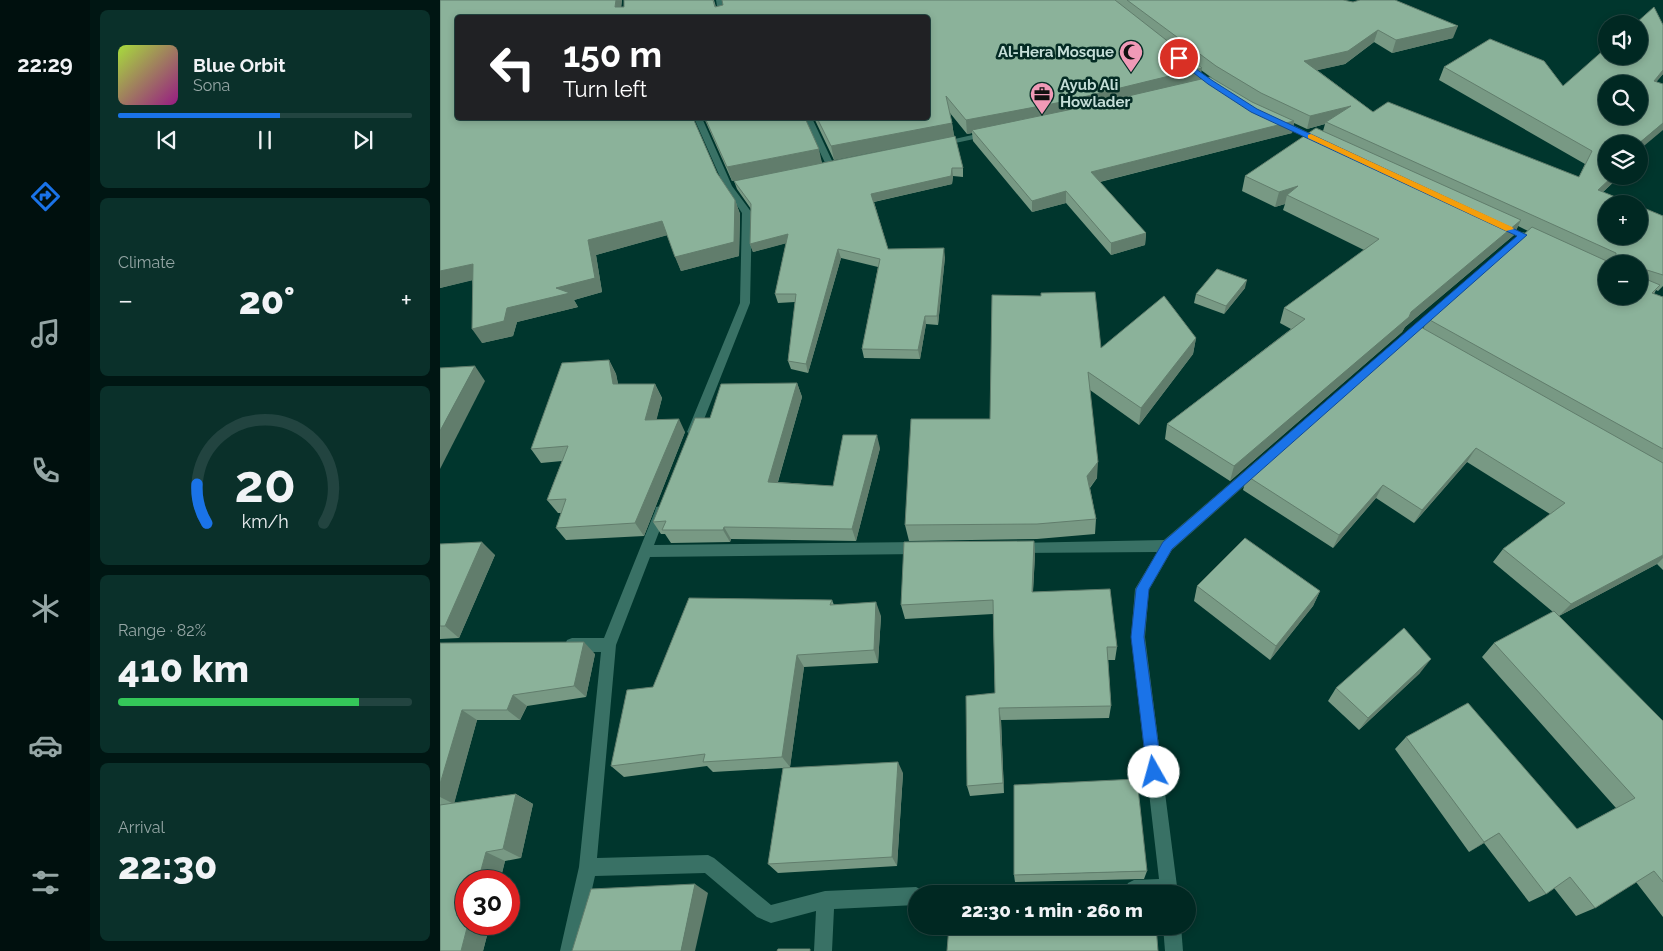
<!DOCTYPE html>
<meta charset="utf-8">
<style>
:root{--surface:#002822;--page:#0a302a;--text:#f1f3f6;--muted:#95a6a5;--line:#224440;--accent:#1a73e8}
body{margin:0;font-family:Raleway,sans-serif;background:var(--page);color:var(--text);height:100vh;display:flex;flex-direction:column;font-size:19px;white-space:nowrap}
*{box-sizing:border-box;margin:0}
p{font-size:16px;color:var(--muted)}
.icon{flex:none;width:28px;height:28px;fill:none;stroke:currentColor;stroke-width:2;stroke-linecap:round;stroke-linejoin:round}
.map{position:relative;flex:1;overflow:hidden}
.details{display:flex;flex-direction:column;gap:10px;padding:10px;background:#001613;width:350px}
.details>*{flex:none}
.banner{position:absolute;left:15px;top:15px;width:475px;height:105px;border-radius:5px;box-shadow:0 2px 8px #0003,0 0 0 1px var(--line);background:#202124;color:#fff;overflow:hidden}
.controls{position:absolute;left:1158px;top:15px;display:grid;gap:10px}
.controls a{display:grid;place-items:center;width:50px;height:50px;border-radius:50%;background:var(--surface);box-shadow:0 2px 8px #0003,0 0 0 1px var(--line);font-size:25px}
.speed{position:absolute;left:15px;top:870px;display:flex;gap:10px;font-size:25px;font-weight:700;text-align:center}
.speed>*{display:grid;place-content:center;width:65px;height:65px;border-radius:50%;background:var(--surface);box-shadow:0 2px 8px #0003,0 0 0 1px var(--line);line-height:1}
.speed .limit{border:8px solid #d22;background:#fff;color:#111}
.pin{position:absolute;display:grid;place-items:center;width:42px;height:42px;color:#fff;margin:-21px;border:2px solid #fff;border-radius:50%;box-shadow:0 1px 5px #0007}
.me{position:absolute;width:55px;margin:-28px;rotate:353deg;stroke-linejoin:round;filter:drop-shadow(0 0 4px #0008)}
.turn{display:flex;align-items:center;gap:18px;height:105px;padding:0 25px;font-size:22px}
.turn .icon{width:65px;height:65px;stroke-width:2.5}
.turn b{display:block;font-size:35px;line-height:42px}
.big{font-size:38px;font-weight:800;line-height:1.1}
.details .card{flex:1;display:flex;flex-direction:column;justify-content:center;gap:8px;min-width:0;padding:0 18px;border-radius:8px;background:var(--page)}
.details .dial{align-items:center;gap:0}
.dial svg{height:130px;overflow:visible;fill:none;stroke:var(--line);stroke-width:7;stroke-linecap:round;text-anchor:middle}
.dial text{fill:var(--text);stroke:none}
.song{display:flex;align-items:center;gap:15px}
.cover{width:60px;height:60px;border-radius:8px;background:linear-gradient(135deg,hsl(80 70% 55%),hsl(310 70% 35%))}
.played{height:5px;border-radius:2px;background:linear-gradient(90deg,var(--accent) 55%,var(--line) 55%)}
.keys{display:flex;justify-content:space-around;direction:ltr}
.heat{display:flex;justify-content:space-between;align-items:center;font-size:28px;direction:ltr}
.charge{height:8px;border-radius:4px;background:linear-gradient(90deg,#34c759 82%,var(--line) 0)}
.trip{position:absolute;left:468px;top:885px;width:288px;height:50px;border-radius:25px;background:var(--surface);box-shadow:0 2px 8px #0003,0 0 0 1px var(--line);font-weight:800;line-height:50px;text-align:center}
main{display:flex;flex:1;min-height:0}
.dock{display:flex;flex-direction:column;width:90px;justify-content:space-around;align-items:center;background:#00100e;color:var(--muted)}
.dock .icon{width:35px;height:35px}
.dock .on{color:var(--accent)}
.dock b{font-size:22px;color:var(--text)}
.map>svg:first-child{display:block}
</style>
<main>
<nav class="dock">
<b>22:29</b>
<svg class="icon on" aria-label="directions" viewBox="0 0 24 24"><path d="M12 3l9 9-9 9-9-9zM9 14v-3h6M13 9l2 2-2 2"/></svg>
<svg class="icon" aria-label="music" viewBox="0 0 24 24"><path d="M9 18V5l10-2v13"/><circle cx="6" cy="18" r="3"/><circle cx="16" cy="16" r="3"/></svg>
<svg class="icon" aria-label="phone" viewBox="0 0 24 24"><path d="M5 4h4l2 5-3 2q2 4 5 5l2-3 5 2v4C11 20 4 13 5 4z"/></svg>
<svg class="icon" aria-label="climate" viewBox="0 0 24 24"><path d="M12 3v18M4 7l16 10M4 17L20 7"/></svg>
<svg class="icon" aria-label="car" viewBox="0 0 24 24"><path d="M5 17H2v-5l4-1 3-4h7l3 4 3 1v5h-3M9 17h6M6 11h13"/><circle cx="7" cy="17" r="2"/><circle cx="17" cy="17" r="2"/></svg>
<svg class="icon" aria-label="filters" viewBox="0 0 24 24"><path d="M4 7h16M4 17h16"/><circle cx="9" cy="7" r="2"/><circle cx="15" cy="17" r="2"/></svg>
</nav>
<section class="details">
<div class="card">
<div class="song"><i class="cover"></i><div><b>Blue Orbit</b><p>Sona</p></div></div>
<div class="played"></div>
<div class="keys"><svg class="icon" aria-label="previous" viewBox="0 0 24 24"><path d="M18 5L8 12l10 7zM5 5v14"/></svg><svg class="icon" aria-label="pause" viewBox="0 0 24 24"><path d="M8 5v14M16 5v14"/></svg><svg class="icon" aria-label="next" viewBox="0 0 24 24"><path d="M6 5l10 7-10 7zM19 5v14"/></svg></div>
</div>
<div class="card"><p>Climate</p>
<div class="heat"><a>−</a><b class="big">20°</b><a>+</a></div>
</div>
<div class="card dial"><svg viewBox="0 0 100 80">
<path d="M14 69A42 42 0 1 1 86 69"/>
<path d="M14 69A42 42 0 0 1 8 45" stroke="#1a73e8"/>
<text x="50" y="56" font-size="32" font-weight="700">20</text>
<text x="50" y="72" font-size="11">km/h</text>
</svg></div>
<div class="card"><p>Range · 82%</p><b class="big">410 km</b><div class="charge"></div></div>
<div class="card"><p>Arrival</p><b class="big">22:30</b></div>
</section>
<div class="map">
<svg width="1223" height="951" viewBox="0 0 1223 951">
<rect width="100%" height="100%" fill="#00362d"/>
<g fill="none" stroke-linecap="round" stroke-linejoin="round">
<g fill="#397165" fill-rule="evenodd">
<polygon points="276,0 282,0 285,18 279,18"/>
<polygon points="254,118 262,118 292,186 312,213 310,303 259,432 253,436 247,432 300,303 302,213 284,186"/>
<polygon points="364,118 372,118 394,165 393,167 386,165"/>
<polygon points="835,119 841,119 885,141 878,143 835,123"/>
<polygon points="550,131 553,131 553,135 501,146 497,143"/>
<polygon points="1083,232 1086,233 1086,237 732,550 709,590 705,637 738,894 687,894 685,889 688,883 694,880 719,879 691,637 695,589 717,552 577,553 572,551 570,547 572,543 724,540"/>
<polygon points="221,506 226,507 227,511 214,545 480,542 485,544 487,548 485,552 480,554 210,557 176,645 157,858 268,855 274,858 331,905 385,891 476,887 482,890 484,894 476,894 476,905 394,909 392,951 374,951 376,911 331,923 317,917 265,873 155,876 138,951 120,951 139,867 161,652 132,652 127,650 125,645 127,640 132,638 164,638 215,511 216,507"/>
<polygon points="589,884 595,887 598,894 545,894 548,888 554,885"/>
<polygon points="723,926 741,926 743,951 725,951"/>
</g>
</g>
<g fill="#789984" fill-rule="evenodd">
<path d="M0 0H182L181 7 274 0 276 7 283 5 282 0H903L1013 38 952 53 934 42 905 64 877 70 933 112 1139 177 1145 164 999 80 1004 67 1123 86 1223 25V74L1216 82 1166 176H1180L1163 192 1223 216V286L1218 291 1216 290 1214 294 1223 297V570L1217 564 1119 616 1223 721V917L1196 882 1155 908 1136 916 1114 888 1106 894 1089 902 1044 843 1029 852 955 749 966 737 1137 829 1176 808 1042 657 1054 643 1113 612 1053 562 1063 549 1110 514 1027 462 974 523 936 498 893 548 803 490 807 476 983 329 988 319 1088 231 1078 226 1074 235 965 327 962 332 790 481 725 439 727 424 851 329 840 323 844 308 924 250 843 210 845 204 835 207 802 191 805 176 883 131 885 124 867 129 854 123 852 133 660 182 706 233 705 245 671 255 626 203 592 212 533 141 532 133 527 134 510 113 512 123 514 136 394 160 374 118H488L18 18 277 173 295 200 300 214 299 256 241 271 227 235 156 255 162 292 134 300 138 307 77 322 73 336 42 343 32 280 0 288ZM761 70 772 78 760 79Z"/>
<polygon points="264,118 365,118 382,163 292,181"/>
<polygon points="515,136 523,168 523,177 513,176 512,184 434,202 448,249 505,257 498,325 486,324 480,359 424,358 422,349 438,267 401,258 368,373 351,369 348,361 355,302 338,303 335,294 346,243 313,252 310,244 311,209 297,189 294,181"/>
<polygon points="805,288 784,314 754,303 756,294"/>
<polygon points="756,338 753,354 699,425 650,390 657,478 650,488 656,519 655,534 597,539 469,541 465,525 550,419 661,348"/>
<polygon points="169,360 176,374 178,384 215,384 222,398 216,420 245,432 204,536 126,540 116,528 121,513 118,513 107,500 122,461 101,463 91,449"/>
<polygon points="357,383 362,397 338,482 393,486 440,448 416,541 291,539 290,542 231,543 225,534 221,534 213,522 270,418"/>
<polygon points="594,541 595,555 593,592 677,647 675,660 668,660 671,706 669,718 561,720 564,793 530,796 527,786 555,693 553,614 465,619 461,605"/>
<polygon points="0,544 55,555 19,638 0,639"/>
<polygon points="757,586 880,591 873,606 830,660 754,601"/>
<polygon points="392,600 394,605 441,616 438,663 364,667 350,767 463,773 457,866 338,873 328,864 343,768 273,772 267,766 184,777 171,766 213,687"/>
<polygon points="0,643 155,654 146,697 87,706 80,720 37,720 14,803 76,794 93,804 81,858 65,861 60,881 26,881 50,924 43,951 0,951"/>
<polygon points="980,673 919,730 888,701 896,688"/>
<polygon points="707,871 704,879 575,882 574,875"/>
</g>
<g fill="#617d6c">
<polygon points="176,0 182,0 180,18 175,7"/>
<polygon points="1018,26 1013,38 952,53 956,40"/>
<polygon points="938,30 934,42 905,64 861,74 864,61"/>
<polygon points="762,68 760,81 534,132 532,130 532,133 527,134 526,120"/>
<polygon points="1223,70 1223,74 1206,94 1214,81"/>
<polygon points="911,106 886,122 885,124 867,129 870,116"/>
<polygon points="854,121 852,133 651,184 651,172"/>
<polygon points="512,123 514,136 394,160 391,146"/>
<polygon points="1223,123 1223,130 1199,150 1199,144 1198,144"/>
<polygon points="379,149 382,163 292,181 287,167"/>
<polygon points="512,168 513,176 512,184 433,202 431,194"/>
<polygon points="1173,176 1180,176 1150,204 1158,190"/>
<polygon points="858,186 847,195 845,204 835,207 839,192"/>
<polygon points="626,191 626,203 592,212 592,201"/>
<polygon points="295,200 300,214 299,256 241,271 235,257"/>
<polygon points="1081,220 1074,235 965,327 962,332 790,481 794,466 971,312"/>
<polygon points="222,221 228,235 156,255 162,292 134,300 138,307 77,322 73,336 42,343 32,329 67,308 148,240"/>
<polygon points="706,233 705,245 671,255 671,243"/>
<polygon points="348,234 351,242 313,252 310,244"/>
<polygon points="504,248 505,257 498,325 497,316"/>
<polygon points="398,249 401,258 368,373 366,364"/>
<polygon points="33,264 42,278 0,288 0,271"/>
<polygon points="807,280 805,288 784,314 786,306"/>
<polygon points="485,316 486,324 480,359 478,350"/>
<polygon points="756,338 753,354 699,425 701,408"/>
<polygon points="169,360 176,374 181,398 173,384"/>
<polygon points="35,366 45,381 0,469 0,431"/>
<polygon points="357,383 362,397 334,495 328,482"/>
<polygon points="215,384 222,398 213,434 205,420"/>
<polygon points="239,419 245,432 204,536 195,523"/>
<polygon points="437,435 440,448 416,541 412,529"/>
<polygon points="1036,448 1027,462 974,523 982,510"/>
<polygon points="658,462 657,478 646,492 647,476"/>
<polygon points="943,485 936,498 893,548 899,535"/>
<polygon points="284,527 291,539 290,542 283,530"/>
<polygon points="594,541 595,555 592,606 592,592"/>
<polygon points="42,542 55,555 19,638 5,626"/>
<polygon points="1223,555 1223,558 1217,564 1119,616 1131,604"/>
<polygon points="880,591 873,606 830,660 836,646"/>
<polygon points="436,602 441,616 438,663 434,650"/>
<polygon points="144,642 155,654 146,697 134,686"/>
<polygon points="357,655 364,667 350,767 342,757"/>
<polygon points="991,659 980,673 919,730 928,718"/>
<polygon points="73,695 87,706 80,720 67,710"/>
<polygon points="559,708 561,720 564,793 563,783"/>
<polygon points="22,710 37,720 14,804 0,797 0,784"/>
<polygon points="458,762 463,773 457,866 452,857"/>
<polygon points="76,794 93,804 81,858 63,849"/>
<polygon points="1059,833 1044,843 1029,852 1044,842"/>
<polygon points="46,852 65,861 60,881 38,881"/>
<polygon points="255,884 268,893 255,951 241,951"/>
<polygon points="28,924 50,924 43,951 21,951"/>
</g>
<g fill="#8bb29a" stroke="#617d6c" fill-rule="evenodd">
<polygon points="0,0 176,0 175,7 184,7 184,0 273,0 275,7 283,5 282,0 675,0 762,68 627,101 526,120 506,96 512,123 391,146 377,118 488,118 488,18 18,18 18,118 253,118 277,173 295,200 294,242 235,257 222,221 148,240 155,278 116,288 130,293 67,308 64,321 32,329 33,264 0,271"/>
<path d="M687 0H903L913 2 920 0H955L1018 26 956 40 938 30 908 51 864 61 933 112 948 102 1139 177 1152 151 1004 67 1050 39 1104 61 1123 86 1166 48V56H1199V24H1195L1214 7 1223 25V70L1214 81 1223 84V123L1198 144H1166V176H1173L1158 190 1193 204H1166V236H1199V206L1223 216V275L1207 270 1208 280 1220 285 1212 293 1223 297V449L988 319 1092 227 1171 263H1176V253L886 122 911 106 870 116 821 93 776 66ZM1166 84H1199V116H1166ZM1166 264H1199V296H1166Z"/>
<polygon points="770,77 812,102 854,121 651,172 706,233 671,243 626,191 592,201 532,130 628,110"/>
<polygon points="265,118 365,118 379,149 287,167"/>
<polygon points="876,128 1081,220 971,312 969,317 794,466 727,424 865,319 844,308 939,239 847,195 858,186 839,192 805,176"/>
<polygon points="515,136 523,168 512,168 511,176 431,194 448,249 504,248 497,316 485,316 478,350 422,349 440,259 398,249 366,364 348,361 356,294 335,294 348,234 310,244 311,204 294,181"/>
<polygon points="777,269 807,280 786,306 756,294"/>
<polygon points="655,292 661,348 724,296 756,338 701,408 648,372 658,462 647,476 656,519 597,524 465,525 471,419 550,419 552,295 601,296 601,293"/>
<polygon points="979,326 1223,463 1223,555 1131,604 1063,549 1125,503 1036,448 982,510 943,485 899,535 807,476"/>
<polygon points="169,360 173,384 215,384 205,420 239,419 195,523 116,528 126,499 107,500 128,446 91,449 122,363"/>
<polygon points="35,366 0,431 0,368"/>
<polygon points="357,383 328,482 393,486 403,435 437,435 412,529 284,527 283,530 222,530 226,521 213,522 255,418 270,418 281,384"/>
<polygon points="805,538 880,591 836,646 757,586"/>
<polygon points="594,541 592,592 670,589 677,647 667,647 671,706 559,708 563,783 527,786 526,696 555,693 553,600 461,605 464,542"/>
<polygon points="42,542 5,626 0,626 0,544"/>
<polygon points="249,598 392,600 390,605 436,602 434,650 357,655 342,757 263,762 265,754 171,766 187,690 213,687"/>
<polygon points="1114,611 1223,721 1223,882 1214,871 1155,908 1130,877 1106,894 1059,833 1044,842 966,737 1028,703 1137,829 1195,798 1054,643"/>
<polygon points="964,628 991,659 928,718 896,688"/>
<polygon points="144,642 134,686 73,695 67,710 22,710 0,784 0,643"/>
<polygon points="458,762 452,857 328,864 343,768"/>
<polygon points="697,779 707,871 574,875 574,785"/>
<polygon points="76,794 63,849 46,852 38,881 26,881 26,924 28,924 21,951 0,951 0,805"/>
<polygon points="255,884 241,951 132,951 151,889"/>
<polygon points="573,888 709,888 710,894 573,894"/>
<polygon points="509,926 716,926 718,951 507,951"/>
<polygon points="338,949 370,949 370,951 337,951"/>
</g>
<polygon fill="#1a73e8" stroke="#114b97" points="739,57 773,81 817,109 1087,235 732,549 709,589 704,637 722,772 720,777 714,779 709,777 707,772 691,637 696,589 723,542 1077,236 811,112 768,84 737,60"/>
<polygon fill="#f59e0b" points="871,134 1072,227 1074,229 1066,231 868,138 868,135"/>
<defs>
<g id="mosque-pin" transform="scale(1.25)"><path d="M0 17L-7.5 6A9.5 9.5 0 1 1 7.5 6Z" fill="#f09ab7" stroke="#042b24"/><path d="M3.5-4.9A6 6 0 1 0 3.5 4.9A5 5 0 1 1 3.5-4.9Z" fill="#111"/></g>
<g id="office-pin" transform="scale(1.25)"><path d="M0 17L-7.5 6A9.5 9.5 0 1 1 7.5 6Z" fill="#f09ab7" stroke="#042b24"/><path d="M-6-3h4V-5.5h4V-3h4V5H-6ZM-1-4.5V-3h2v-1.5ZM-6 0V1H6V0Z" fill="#111"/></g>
</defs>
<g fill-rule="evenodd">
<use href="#mosque-pin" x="691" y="52"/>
<use href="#office-pin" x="602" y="94"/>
</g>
<g text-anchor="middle" stroke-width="5" stroke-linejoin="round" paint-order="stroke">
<g font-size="15" font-weight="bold" fill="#c5ded8" stroke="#042b24" text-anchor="end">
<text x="674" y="57">Al-Hera Mosque</text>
<text x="620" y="90" text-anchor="start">Ayub Ali<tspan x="620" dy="17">Howlader</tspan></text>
</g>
</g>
</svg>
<div class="controls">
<a><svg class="icon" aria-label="sound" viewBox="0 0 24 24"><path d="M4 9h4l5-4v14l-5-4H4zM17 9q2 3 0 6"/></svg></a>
<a><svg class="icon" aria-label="search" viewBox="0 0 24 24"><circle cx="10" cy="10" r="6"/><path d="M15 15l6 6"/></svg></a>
<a><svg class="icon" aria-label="layers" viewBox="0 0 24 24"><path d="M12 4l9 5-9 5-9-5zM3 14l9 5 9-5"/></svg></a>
<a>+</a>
<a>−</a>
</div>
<div class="speed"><div class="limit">30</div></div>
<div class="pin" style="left:739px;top:58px;background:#d93025"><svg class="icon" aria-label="arrive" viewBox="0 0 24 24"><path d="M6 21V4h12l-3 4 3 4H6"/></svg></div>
<svg class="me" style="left:714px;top:772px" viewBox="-20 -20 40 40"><circle r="19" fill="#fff"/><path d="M0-13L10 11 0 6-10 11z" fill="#1a73e8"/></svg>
<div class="trip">22:30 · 1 min · 260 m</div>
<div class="banner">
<div class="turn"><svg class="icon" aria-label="left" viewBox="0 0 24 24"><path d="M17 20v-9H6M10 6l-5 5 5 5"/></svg><div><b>150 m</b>Turn left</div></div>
</div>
</div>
</main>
